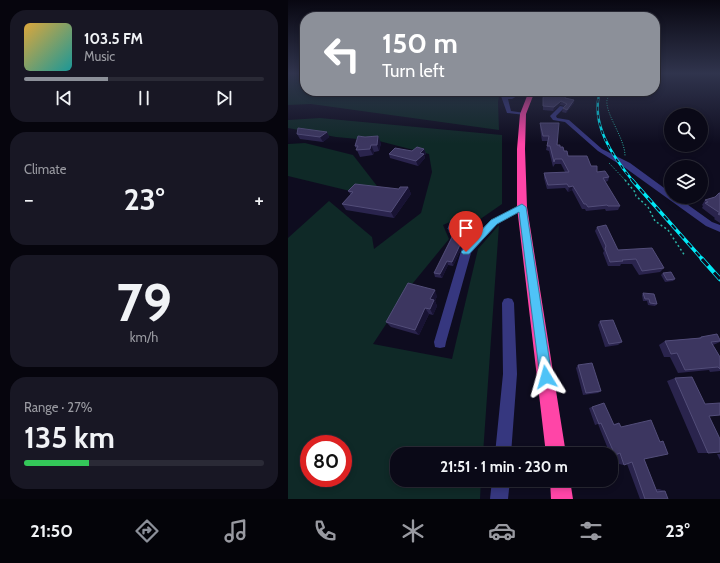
<!DOCTYPE html>
<meta charset="utf-8">
<style>
:root{--surface:#0a0917;--page:#181724;--text:#f1f3f6;--muted:#999aa1;--line:#2a2a36;--accent:#8c9099}
body{margin:0;font-family:Cabin,sans-serif;background:var(--page);color:var(--text);height:100vh;display:flex;flex-direction:column;font-size:15px;white-space:nowrap}
*{box-sizing:border-box;margin:0}
p{font-size:13px;color:var(--muted)}
.icon{flex:none;width:22px;height:22px;fill:none;stroke:currentColor;stroke-width:2;stroke-linecap:round;stroke-linejoin:round}
.map{position:relative;flex:1;overflow:hidden}
.panel{display:flex;flex-direction:column;gap:10px;padding:10px;background:#06050d;width:288px}
.panel>*{flex:none}
.hud{position:absolute;left:12px;top:12px;width:360px;height:84px;border-radius:16px;box-shadow:0 2px 6px #0003,0 0 0 1px var(--line);background:#8c9099;color:#fff;overflow:hidden}
.fabs{position:absolute;left:376px;top:108px;display:grid;gap:8px}
.fabs a{display:grid;place-items:center;width:44px;height:44px;border-radius:50%;background:var(--surface);box-shadow:0 2px 6px #0003,0 0 0 1px var(--line);font-size:20px}
.speed{position:absolute;left:12px;top:435px;display:flex;gap:8px;font-size:20px;font-weight:700;text-align:center}
.speed>*{display:grid;place-content:center;width:52px;height:52px;border-radius:50%;background:var(--surface);box-shadow:0 2px 6px #0003,0 0 0 1px var(--line);line-height:1}
.speed .limit{border:6px solid #d22;background:#fff;color:#111}
.pin{position:absolute;display:grid;place-items:center;width:34px;height:34px;color:#fff;margin:-41px -17px;border-radius:50% 50% 50% 0;rotate:-45deg;box-shadow:0 0 4px #0007}
.pin .icon{rotate:45deg}
.me{position:absolute;width:44px;margin:-22px;rotate:352deg;stroke-linejoin:round;filter:drop-shadow(0 0 3px #0008)}
.turn{display:flex;align-items:center;gap:14px;height:84px;padding:0 16px;font-size:18px}
.turn .icon{width:52px;height:52px;stroke-width:2.5}
.turn b{display:block;font-size:28px;line-height:34px}
.big{font-size:30px;font-weight:700;line-height:1.1}
.panel .tile{flex:1;display:flex;flex-direction:column;justify-content:center;gap:6px;min-width:0;padding:0 14px;border-radius:16px;background:var(--page)}
.panel .dial{align-items:center;gap:0}
.dial b{font-size:52px;line-height:1}
.song{display:flex;align-items:center;gap:12px}
.cover{width:48px;height:48px;border-radius:6px;background:linear-gradient(135deg,hsl(40 70% 55%),hsl(180 70% 35%))}
.played{height:4px;border-radius:2px;background:linear-gradient(90deg,var(--accent) 35%,var(--line) 35%)}
.keys{display:flex;justify-content:space-around;direction:ltr}
.heat{display:flex;justify-content:space-between;align-items:center;font-size:22px;direction:ltr}
.charge{height:6px;border-radius:3px;background:linear-gradient(90deg,#34c759 27%,var(--line) 0)}
.trip{position:absolute;left:102px;top:447px;width:228px;height:40px;border-radius:16px;background:var(--surface);box-shadow:0 2px 6px #0003,0 0 0 1px var(--line);font-weight:700;line-height:40px;text-align:center}
.dock{display:flex;height:64px;justify-content:space-around;align-items:center;background:#040409;color:var(--muted)}
.dock .icon{width:28px;height:28px}
.dock .current{color:var(--accent)}
.dock b{font-size:18px;color:var(--text)}
main{display:flex;flex:1;min-height:0}
.map>svg:first-child{display:block}
</style>
<main>
<section class="panel">
<div class="tile">
<div class="song"><i class="cover"></i><div><b>103.5 FM</b><p>Music</p></div></div>
<div class="played"></div>
<div class="keys"><svg class="icon" aria-label="previous" viewBox="0 0 24 24"><path d="M18 5L8 12l10 7zM5 5v14"/></svg><svg class="icon" aria-label="pause" viewBox="0 0 24 24"><path d="M8 5v14M16 5v14"/></svg><svg class="icon" aria-label="next" viewBox="0 0 24 24"><path d="M6 5l10 7-10 7zM19 5v14"/></svg></div>
</div>
<div class="tile"><p>Climate</p>
<div class="heat"><a>−</a><b class="big">23°</b><a>+</a></div>
</div>
<div class="tile dial"><b>79</b><p>km/h</p></div>
<div class="tile"><p>Range · 27%</p><b class="big">135 km</b><div class="charge"></div></div>
</section>
<div class="map">
<svg width="432" height="499" viewBox="0 0 432 499">
<rect width="100%" height="100%" fill="#0e0c1f"/>
<g fill="#0f2927" fill-rule="evenodd">
<polygon points="0,74 17,74 17,91 212,91 210,102 211,130 23,104 0,105"/>
<path d="M32 118 214 135V204L188 222C176 214 167 220 155 225L161 239 125 283 85 344 164 359 190 249 211 225 195 454H109V480H193L192 499H0V238L41 201 84 237 86 249 133 213 144 172 141 154 91 141 48 137 0 128V120ZM21 444H55V478H21Z"/>
<polygon points="17,143 65,155 89,186 62,191 0,176 0,144"/>
</g>
<g fill="none" stroke-linecap="round" stroke-linejoin="round">
<g stroke="#2bb1a3" stroke-width="1" stroke-dasharray="1 1.5" stroke-linecap="butt">
<path d="M323 91C322 94 320 97 319 100 317 114 337 138 337 156"/>
<polyline points="321,163 338,181"/>
</g>
<polyline stroke="#2bb1a3" stroke-width="1.5" stroke-dasharray="2 2.5" stroke-linecap="butt" points="337,180 347,192 348,196 360,207 367,221 380,230 397,256"/>
<g fill="#36377f" fill-rule="evenodd">
<polygon points="213,91 219,91 219,95 221,96 230,91 237,91 224,99 220,99 223,111 237,113 237,115 219,113 213,96"/>
<polygon points="272,106 277,107 268,116 269,118 281,120 314,149 342,163 383,193 383,197 389,197 424,222 432,225 432,232 418,226 336,167 310,151 277,122 265,120 262,116"/>
<polygon points="234,204 237,205 238,207 237,209 209,224 183,253 158,342 157,347 152,348 147,347 146,342 174,248 203,220"/>
<polygon points="220,298 224,299 226,303 229,374 223,454 207,454 215,374 214,303 216,299"/>
<polygon points="204,480 222,480 220,499 202,499"/>
</g>
<g fill="#ff45a7" fill-rule="evenodd">
<polygon points="241,91 247,91 238,114 237,149 239,207 278,454 258,454 229,207 229,149 232,114"/>
<polygon points="262,480 282,480 285,499 263,499"/>
</g>
<g stroke="#00e8f5" stroke-width="2.5">
<path id="rail-far2" d="M312 91C302 124 325 157 345 181"/>
</g>
<g stroke="#00e8f5" stroke-width="3.5">
<polyline id="rail-far1" points="344,180 415,260"/>
</g>
<g stroke="#00e8f5" stroke-width="4.5">
<polyline id="rail" points="414,259 432,279"/>
</g>
<use href="#rail-far2" stroke="#0e0c1f" stroke-width="1.5" stroke-dasharray="4" stroke-linecap="butt"/>
<use href="#rail-far1" stroke="#0e0c1f" stroke-width="2" stroke-dasharray="6" stroke-linecap="butt"/>
<use href="#rail" stroke="#0e0c1f" stroke-width="3" stroke-dasharray="9" stroke-linecap="butt"/>
</g>
<g fill="#2a244d">
<polygon points="255,98 277,98 286,100 286,103 278,113 274,112 275,108 277,106 272,105 265,111 255,110"/>
<polygon points="252,123 269,145 280,156 303,166 309,172 321,177 320,181 317,182 332,206 330,210 318,211 317,209 298,211 297,209 294,209 284,190 280,192 277,188 259,189 256,178 256,173 277,172 273,164 267,164 265,167 261,151 258,150 260,141 254,141 252,128"/>
<polygon points="39,132 41,137 35,142 12,139 9,134"/>
<polygon points="93,143 91,151 86,152 85,155 72,157 67,146"/>
<polygon points="136,149 138,154 136,155 137,158 130,166 102,158 101,154"/>
<polygon points="120,187 123,194 106,218 58,210 54,204 63,195 60,191 111,189"/>
<polygon points="432,193 432,223 426,219 427,218 414,208 415,206 414,205 417,200 427,197"/>
<polygon points="184,221 185,226 182,237 179,237 165,266 160,265 154,278 147,277 146,273 166,234 161,233 160,229"/>
<polygon points="309,227 330,250 376,268 372,272 351,275 344,264 333,264 332,266 320,266 315,253 316,251 307,231"/>
<polygon points="375,273 387,279 385,281 377,282 373,275"/>
<polygon points="355,293 369,304 367,306 360,305 359,301 355,301 354,295"/>
<polygon points="149,296 147,301 149,306 145,315 141,314 131,335 103,327 98,322"/>
<polygon points="312,321 334,342 330,345 317,347 310,325"/>
<polygon points="413,337 432,340 432,342 425,345 432,357 432,371 422,372 421,370 390,373 382,357 376,357 371,345 377,341 410,338"/>
<polygon points="290,365 313,391 310,393 295,395 288,368"/>
<polygon points="387,378 417,404 432,403 432,415 421,416 420,453 410,453 379,381"/>
<polygon points="304,407 325,424 331,423 332,427 372,442 375,441 356,459 368,489 371,489 377,491 380,499 352,499 339,464 336,465 331,464 328,455 323,455 323,454 322,454 310,424 307,425 301,408"/>
<polygon points="429,454 432,454 432,460"/>
</g>
<g fill="#181333">
<polygon points="286,100 286,103 278,113 279,110"/>
<polygon points="273,101 272,105 265,111 266,107"/>
<polygon points="39,132 41,137 35,142 32,137"/>
<polygon points="90,136 93,143 91,151 89,145"/>
<polygon points="83,145 86,152 85,155 82,149"/>
<polygon points="136,149 138,154 136,155 137,158 130,166 128,161 132,153"/>
<polygon points="285,186 284,190 280,192 281,187"/>
<polygon points="120,187 123,194 106,218 103,212"/>
<polygon points="184,221 185,226 182,237 182,232"/>
<polygon points="178,232 179,237 165,266 164,262"/>
<polygon points="159,261 160,265 154,278 152,274"/>
<polygon points="147,290 149,296 147,301 149,306 145,315 142,309 142,299"/>
<polygon points="137,308 141,314 131,335 127,330"/>
</g>
<g fill="#3c3660" stroke="#524d79">
<polygon points="257,91 279,91 277,98 286,100 279,110 275,108 279,104 273,101 266,107 255,106 255,98"/>
<polygon points="252,123 271,123 269,145 272,145 272,147 275,147 276,151 279,151 280,156 299,156 303,166 309,166 309,172 317,171 321,177 315,178 332,206 320,206 319,205 300,207 298,204 296,204 285,186 281,187 279,184 260,185 256,173 281,172 274,159 267,159 266,162 262,146 259,146 261,136 255,136"/>
<polygon points="10,128 39,132 32,137 9,134"/>
<polygon points="70,136 77,137 90,136 89,145 83,145 82,149 68,150 70,146 67,146"/>
<polygon points="129,147 136,149 132,153 136,154 128,161 101,154 107,148 124,151"/>
<polygon points="67,184 111,189 112,187 120,187 103,212 54,204 65,192 60,191"/>
<polygon points="431,193 432,193 432,215 430,214 432,213 417,203 420,202 417,200 427,197"/>
<polygon points="163,220 184,221 182,232 178,232 164,262 159,261 152,274 146,273 168,229 160,229"/>
<polygon points="318,225 330,250 364,248 376,268 354,271 348,259 334,260 335,261 322,262 317,249 318,246 309,227"/>
<polygon points="383,272 387,279 379,280 375,273"/>
<polygon points="120,283 147,290 142,299 146,300 142,309 137,308 127,330 98,322"/>
<polygon points="355,293 366,294 369,304 362,303 361,299 357,299"/>
<polygon points="325,320 334,342 321,344 312,321"/>
<polygon points="429,334 432,340 432,341 423,342 432,357 432,369 430,367 397,370 389,353 383,354 377,341 413,338 413,337"/>
<polygon points="304,363 313,391 298,393 290,365"/>
<polygon points="404,377 417,404 432,403 432,415 421,416 432,439 432,452 420,453 387,378"/>
<polygon points="316,403 326,425 331,423 333,427 363,420 372,442 375,441 380,454 356,459 369,492 377,491 380,499 357,499 344,462 336,465 332,453 327,455 313,423 311,424 304,407"/>
</g>
<linearGradient id="sky" x2="0" y2="1"><stop stop-color="#080711"/><stop offset="0.51" stop-color="#30344d"/><stop offset="1" stop-color="#30344d" stop-opacity="0"/></linearGradient>
<rect width="432" height="144" fill="url(#sky)"/>
<polygon fill="#4fc3f7" stroke="#337fa1" points="234,204 238,207 264,377 263,382 258,384 254,382 252,377 231,212 209,224 181,254 175,254 173,252 203,220"/>
</svg>
<div class="fabs">
<a><svg class="icon" aria-label="search" viewBox="0 0 24 24"><circle cx="10" cy="10" r="6"/><path d="M15 15l6 6"/></svg></a>
<a><svg class="icon" aria-label="layers" viewBox="0 0 24 24"><path d="M12 4l9 5-9 5-9-5zM3 14l9 5 9-5"/></svg></a>
</div>
<div class="speed"><div class="limit">80</div></div>
<div class="pin" style="left:178px;top:252px;background:#d93025"><svg class="icon" aria-label="arrive" viewBox="0 0 24 24"><path d="M6 21V4h12l-3 4 3 4H6"/></svg></div>
<svg class="me" style="left:258px;top:377px" viewBox="-20 -20 40 40"><path d="M0-17L14 15 0 8-14 15z" fill="#4fc3f7" stroke="#fff" stroke-width="4"/></svg>
<div class="trip">21:51 · 1 min · 230 m</div>
<div class="hud">
<div class="turn"><svg class="icon" aria-label="left" viewBox="0 0 24 24"><path d="M17 20v-9H6M10 6l-5 5 5 5"/></svg><div><b>150 m</b>Turn left</div></div>
</div>
</div>
</main>
<nav class="dock">
<b>21:50</b>
<svg class="icon current" aria-label="directions" viewBox="0 0 24 24"><path d="M12 3l9 9-9 9-9-9zM9 14v-3h6M13 9l2 2-2 2"/></svg>
<svg class="icon" aria-label="music" viewBox="0 0 24 24"><path d="M9 18V5l10-2v13"/><circle cx="6" cy="18" r="3"/><circle cx="16" cy="16" r="3"/></svg>
<svg class="icon" aria-label="phone" viewBox="0 0 24 24"><path d="M5 4h4l2 5-3 2q2 4 5 5l2-3 5 2v4C11 20 4 13 5 4z"/></svg>
<svg class="icon" aria-label="climate" viewBox="0 0 24 24"><path d="M12 3v18M4 7l16 10M4 17L20 7"/></svg>
<svg class="icon" aria-label="car" viewBox="0 0 24 24"><path d="M5 17H2v-5l4-1 3-4h7l3 4 3 1v5h-3M9 17h6M6 11h13"/><circle cx="7" cy="17" r="2"/><circle cx="17" cy="17" r="2"/></svg>
<svg class="icon" aria-label="filters" viewBox="0 0 24 24"><path d="M4 7h16M4 17h16"/><circle cx="9" cy="7" r="2"/><circle cx="15" cy="17" r="2"/></svg>
<b>23°</b>
</nav>
